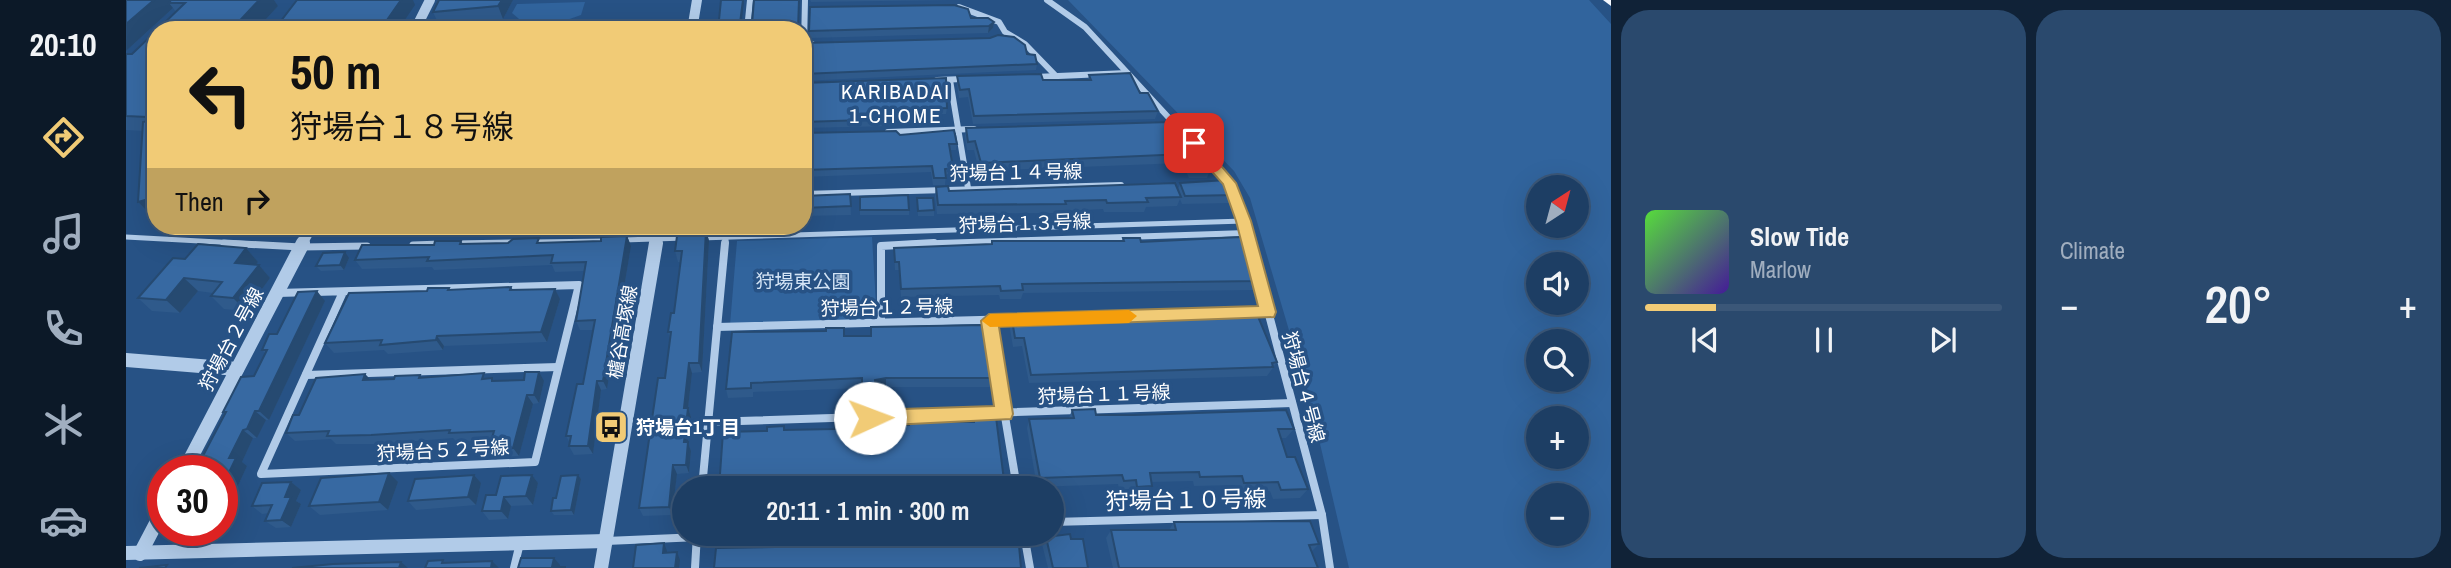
<!DOCTYPE html>
<meta charset="utf-8">
<style>
:root{--surface:#1d3e64;--page:#2a496d;--text:#f1f3f6;--muted:#a0aebf;--line:#3b5778;--accent:#f1cb76}
body{margin:0;font-family:"Archivo Narrow","Noto Sans JP",sans-serif;background:var(--page);color:var(--text);height:100vh;display:flex;flex-direction:column;font-size:26px;white-space:nowrap}
*{box-sizing:border-box;margin:0}
p{font-size:23px;color:var(--muted)}
.icon{flex:none;width:38px;height:38px;fill:none;stroke:currentColor;stroke-width:2;stroke-linecap:round;stroke-linejoin:round}
.map{position:relative;flex:1;overflow:hidden}
.details{display:flex;flex-direction:column;gap:10px;padding:10px;background:#102237;width:840px}
.details>*{flex:none}
.hud{position:absolute;left:21px;top:21px;width:665px;height:214px;border-radius:28px;box-shadow:0 7px 28px #0002,0 0 0 2px var(--line);background:#f1cb76;color:#111;overflow:hidden}
.needle{width:46px;rotate:36deg}
.tools{position:absolute;left:1400px;top:175px;display:grid;gap:14px}
.tools a{display:grid;place-items:center;width:63px;height:63px;border-radius:50%;background:var(--surface);box-shadow:0 7px 28px #0002,0 0 0 2px var(--line);font-size:35px}
.speed{position:absolute;left:21px;top:455px;display:flex;gap:14px;font-size:35px;font-weight:700;text-align:center}
.speed>*{display:grid;place-content:center;width:91px;height:91px;border-radius:50%;background:var(--surface);box-shadow:0 7px 28px #0002,0 0 0 2px var(--line);line-height:1}
.speed .limit{border:10px solid #d22;background:#fff;color:#111}
.pin{position:absolute;display:grid;place-items:center;width:60px;height:60px;color:#fff;margin:-30px;border-radius:14px;box-shadow:0 4px 10px #0006}
.me{position:absolute;width:77px;margin:-38px;rotate:88deg;stroke-linejoin:round;filter:drop-shadow(0 0 5px #0008)}
.turn{display:flex;align-items:center;gap:24px;height:147px;padding:0 28px;font-size:32px}
.turn .icon{width:91px;height:91px;stroke-width:2.5}
.turn b{display:block;font-size:49px;line-height:60px}
.then{display:flex;align-items:center;height:66px;padding:0 28px;background:#0003;gap:14px;font-size:26px}
.big{font-size:52px;font-weight:600;line-height:1.1}
.details .widget{flex:1;display:flex;flex-direction:column;justify-content:center;gap:10px;min-width:0;padding:0 24px;border-radius:28px;background:var(--page)}
.song{display:flex;align-items:center;gap:21px}
.cover{width:84px;height:84px;border-radius:10px;background:linear-gradient(135deg,hsl(110 70% 55%),hsl(260 70% 35%))}
.played{height:7px;border-radius:4px;background:linear-gradient(90deg,var(--accent) 20%,var(--line) 20%)}
.keys{display:flex;justify-content:space-around;direction:ltr}
.heat{display:flex;justify-content:space-between;align-items:center;font-size:38px;direction:ltr}
.details .tiles{flex:1;display:grid;gap:10px;grid-template-columns:repeat(2,1fr)}
.trip{position:absolute;left:546px;top:476px;width:392px;height:70px;border-radius:35px;background:var(--surface);box-shadow:0 7px 28px #0002,0 0 0 2px var(--line);font-weight:600;line-height:70px;text-align:center}
main{display:flex;flex:1;min-height:0}
.menu{display:flex;flex-direction:column;width:126px;justify-content:space-around;align-items:center;background:#0c1928;color:var(--muted)}
.menu .icon{width:49px;height:49px}
.menu .selected{color:var(--accent)}
.menu b{font-size:32px;color:var(--text)}
.map>svg:first-child{display:block}
</style>
<main>
<nav class="menu">
<b>20:10</b>
<svg class="icon selected" aria-label="directions" viewBox="0 0 24 24"><path d="M12 3l9 9-9 9-9-9zM9 14v-3h6M13 9l2 2-2 2"/></svg>
<svg class="icon" aria-label="music" viewBox="0 0 24 24"><path d="M9 18V5l10-2v13"/><circle cx="6" cy="18" r="3"/><circle cx="16" cy="16" r="3"/></svg>
<svg class="icon" aria-label="phone" viewBox="0 0 24 24"><path d="M5 4h4l2 5-3 2q2 4 5 5l2-3 5 2v4C11 20 4 13 5 4z"/></svg>
<svg class="icon" aria-label="climate" viewBox="0 0 24 24"><path d="M12 3v18M4 7l16 10M4 17L20 7"/></svg>
<svg class="icon" aria-label="car" viewBox="0 0 24 24"><path d="M5 17H2v-5l4-1 3-4h7l3 4 3 1v5h-3M9 17h6M6 11h13"/><circle cx="7" cy="17" r="2"/><circle cx="17" cy="17" r="2"/></svg>
</nav>
<div class="map">
<svg width="1485" height="568" viewBox="0 0 1485 568">
<rect width="100%" height="100%" fill="#275285"/>
<g fill="#31649d" fill-rule="evenodd">
<path d="M942 0H1463L1485 24V568H1223L1185 405 1124 198 1108 171ZM1451 187V226H1412V187ZM1451 264V303H1412V264ZM1451 341V380H1412V341ZM1412 418H1451V457H1412ZM1412 495H1451V534H1412Z"/>
<polygon points="459,2 455,15 435,22 399,24 386,13 391,4"/>
<polygon points="746,237 751,321 604,325 611,241"/>
</g>
<g fill="none" stroke-linecap="round" stroke-linejoin="round">
<g stroke="#b1cbe8" stroke-width="5">
<polyline points="0,237 129,244"/>
<polyline points="574,238 1118,221"/>
<polyline points="497,240 559,238"/>
<polyline points="406,242 483,241"/>
<polyline points="305,244 315,244"/>
<polyline points="329,244 388,243"/>
</g>
<g stroke="#b1cbe8" stroke-width="7">
<polyline points="98,243 175,247 241,246"/>
<polyline points="329,244 388,243"/>
<polyline points="287,245 315,244"/>
</g>
<g stroke="#b1cbe8" stroke-width="6">
<polyline points="679,0 678,44 686,44"/>
<polyline points="921,0 959,27 1103,183 1124,244"/>
<polyline points="833,7 873,22 879,32 899,44 930,76"/>
<polyline points="463,29 567,26"/>
<polyline points="621,30 624,0"/>
<polyline points="909,77 1001,73"/>
<polyline points="811,80 837,79"/>
<polyline points="824,80 842,188"/>
<polyline points="762,132 848,129"/>
<polyline points="677,194 995,185"/>
<polyline points="599,244 601,226"/>
<polyline points="781,244 1121,233"/>
</g>
<g stroke="#b1cbe8" stroke-width="8">
<polyline points="1124,243 1196,515 1204,568"/>
<polyline points="151,293 453,285 409,462 135,474 217,292"/>
<polyline points="1113,313 1142,312"/>
<polyline points="863,321 891,488"/>
<polyline points="755,323 755,246 808,243"/>
<polyline points="591,327 1080,314"/>
<polyline points="180,375 432,367"/>
<polyline points="582,422 1166,403"/>
<polyline points="576,488 599,243"/>
<polyline points="926,522 1196,515"/>
<polyline points="898,534 904,568"/>
<polyline points="480,541 645,534"/>
<polyline points="388,568 394,543"/>
<polyline points="569,568 571,534"/>
</g>
<g stroke="#b1cbe8" stroke-width="10">
<polyline points="289,30 304,0"/>
<polyline points="566,30 571,0"/>
<polyline points="176,244 186,226"/>
<polyline points="530,244 533,226"/>
</g>
<g stroke="#b1cbe8" stroke-width="14">
<polyline points="0,360 111,369"/>
<polyline points="58,471 177,243"/>
<polyline points="0,553 480,541"/>
<polyline points="14,554 37,510"/>
<polyline points="475,568 530,243"/>
</g>
<polygon fill="#f3f7fe" fill-rule="evenodd" points="1477,0 1485,0 1485,6"/>
</g>
<g fill="#2f5a8b">
<polygon points="0,0 148,0 152,6 130,30 31,30 50,12 47,8 0,51"/>
<polygon points="387,0 377,19 313,25 307,12"/>
<polygon points="684,0 830,0 685,2"/>
<polygon points="845,18 868,22 867,28 862,33 684,38 683,31"/>
<polygon points="30,31 30,220 12,202 17,131 0,130 0,54 6,54"/>
<polygon points="677,43 901,54 911,64 910,70 677,81"/>
<polygon points="963,75 1032,111 1029,119 847,124 842,97 833,98 831,84 831,76 917,80 962,80"/>
<polygon points="677,83 821,108 820,114 769,116 769,126 677,128"/>
<polygon points="1044,122 1084,170 1081,178 1063,178 1056,163 853,171 848,150 841,150 839,136 840,128"/>
<polygon points="677,133 774,135 831,144 830,150 825,150 827,168 827,175 820,175 819,185 807,185 805,172 677,177"/>
<polygon points="1054,183 1108,195 1104,203 1056,204 1054,199 1051,206 1020,207 1018,212 978,212 977,209 938,211 937,213 811,214 809,196 810,187 823,191 1052,190"/>
<polygon points="724,194 725,215 677,216 677,196"/>
<polygon points="734,197 783,210 783,215 734,215"/>
<polygon points="791,198 808,210 808,216 792,216"/>
<polygon points="62,226 162,226 156,235 67,231"/>
<polygon points="567,226 584,226 584,230 580,230 583,241 576,372 566,373 562,408 565,417 562,443 565,451 563,473 551,474 546,515 517,516 513,508 539,378 544,339 542,332 548,313 555,262 552,262 549,251 568,231"/>
<polygon points="501,236 505,246 481,389 475,390 467,454 448,455 443,446 444,443 440,436 457,384 467,330 454,330 450,321 459,271 429,272 426,265 308,270 306,267 236,269 229,260 308,245 335,241 337,244 415,243 475,241"/>
<polygon points="997,238 1015,242 1132,281 1127,290 897,293 895,299 874,299 873,295 775,297 773,270 769,270 768,248 865,244 866,241 996,241"/>
<polygon points="120,248 132,262 130,265 133,265 144,278 120,311 98,309 85,296 87,293 72,291 54,313 26,311 12,298 59,259"/>
<polygon points="223,258 218,270 195,271 190,266"/>
<polygon points="385,287 387,290 429,289 434,299 421,342 318,346 317,350 262,354 258,350 208,353 199,343 325,290"/>
<polygon points="199,301 143,420 140,420 131,438 127,438 116,462 121,466 100,512 96,512 96,471 99,414 97,412 128,376 140,354 136,350 151,334"/>
<polygon points="1072,314 1151,362 1141,376 903,383 896,346 887,347 884,329 886,320 1043,320 1070,318"/>
<polygon points="718,336 745,336 868,378 866,387 760,387 750,389 749,400 737,400 736,388 627,392 627,397 602,398 600,389"/>
<polygon points="239,374 245,380 366,378 368,381 418,381 413,403 407,404 393,456 369,457 363,449 366,440 330,441 327,438 253,444 210,444 205,439 169,441 160,433 173,415"/>
<polygon points="946,410 970,415 1168,429 1160,438 1155,438 1161,457 1182,489 1174,498 1147,499 1144,491 1111,491 1109,485 1068,486 1067,481 1025,482 1026,486 1020,495 1007,495 1005,489 993,489 992,484 911,487 901,428 903,419 943,418"/>
<polygon points="848,417 870,417 879,488 593,488 641,431 658,426 659,430 709,429 732,426 783,425 847,422"/>
<polygon points="348,475 355,483 350,505 290,510 282,501"/>
<polygon points="406,475 412,483 407,505 385,506 382,519 363,520 356,511 370,495"/>
<polygon points="452,475 455,479 448,515 428,515 425,511 430,498"/>
<polygon points="165,482 175,490 170,501 175,504 165,527 150,528 139,521 143,513 136,514 126,506"/>
<polygon points="272,482 262,510 194,515 183,506"/>
<polygon points="1048,522 1193,544 1186,551 1192,568 987,568 980,538 985,530 1043,530"/>
<polygon points="920,537 945,539 962,568 922,568 916,544"/>
</g>
<g fill="#264a71">
<polygon points="28,0 52,0 43,3 47,8 0,51 0,24"/>
<polygon points="133,0 148,0 152,6 130,30 105,30"/>
<polygon points="275,0 287,0 289,5 272,30 254,30"/>
<polygon points="376,0 387,0 377,19 372,6"/>
<polygon points="617,0 618,0 615,29 614,23"/>
<polygon points="868,22 867,28 862,33 863,26"/>
<polygon points="30,108 30,127 21,117"/>
<polygon points="30,197 30,220 12,202"/>
<polygon points="148,226 162,226 156,235"/>
<polygon points="580,230 583,241 576,372 573,363"/>
<polygon points="501,236 505,246 481,389 477,381"/>
<polygon points="120,248 132,262 121,276 109,263"/>
<polygon points="219,252 223,258 218,270 214,265"/>
<polygon points="133,265 144,278 120,311 107,298"/>
<polygon points="58,278 72,291 54,313 40,300"/>
<polygon points="429,289 434,299 421,342 415,332"/>
<polygon points="191,291 199,301 143,420 133,411"/>
<polygon points="311,336 318,346 317,350 310,340"/>
<polygon points="563,363 566,373 561,417 558,408"/>
<polygon points="413,372 418,381 413,403 408,395"/>
<polygon points="239,374 247,383 237,380"/>
<polygon points="760,378 760,387 749,389 749,380"/>
<polygon points="471,381 475,390 467,454 462,446"/>
<polygon points="401,395 407,404 393,456 387,448"/>
<polygon points="562,408 565,417 562,443 565,451 563,473 560,465 558,442"/>
<polygon points="129,411 140,420 131,438 121,429"/>
<polygon points="117,430 127,438 116,462 121,466 100,512 96,510 96,487 103,458"/>
<polygon points="547,465 551,474 546,515 543,507"/>
<polygon points="263,473 272,482 262,510 253,502"/>
<polygon points="348,475 355,483 350,505 342,497"/>
<polygon points="406,475 412,483 407,505 400,496"/>
<polygon points="452,475 455,479 448,515 445,510"/>
<polygon points="165,482 175,490 170,501 175,504 165,527 155,520 159,497"/>
<polygon points="378,497 385,506 382,519 375,511"/>
<polygon points="538,543 541,551 541,561 537,553"/>
<polygon points="551,552 554,560 553,568 549,568"/>
<polygon points="428,558 434,565 434,568 426,567"/>
<polygon points="366,561 373,568 365,568"/>
<polygon points="275,562 282,568 273,568"/>
</g>
<g fill="#3769a2" stroke="#264a71" stroke-width="2">
<polygon points="0,0 28,0 0,24"/>
<polygon points="45,0 133,0 105,30 31,30 59,3 43,3"/>
<polygon points="171,0 275,0 254,30 148,30"/>
<polygon points="313,0 376,0 372,6 307,12"/>
<polygon points="595,0 617,0 614,23 616,28 622,29 626,24 628,0 673,0 672,30 592,30"/>
<polygon points="828,5 842,9 845,18 862,18 868,22 863,26 683,31 684,7"/>
<polygon points="470,27 469,30 368,30 369,28"/>
<polygon points="30,31 30,108 21,117 0,116 0,54 6,54"/>
<polygon points="872,35 888,37 899,45 901,54 909,55 911,64 677,74 677,43 864,38"/>
<polygon points="1004,73 1014,93 1022,93 1032,111 848,116 843,89 834,90 831,76 915,74 917,80 965,80 963,75"/>
<polygon points="820,78 821,108 768,109 769,119 677,122 677,83"/>
<polygon points="30,119 30,197 12,202 17,122"/>
<polygon points="1044,122 1051,124 1067,145 1076,150 1084,170 1066,170 1059,154 855,163 849,141 842,142 840,128"/>
<polygon points="828,130 831,144 823,144 827,168 819,169 820,178 808,178 806,166 677,170 677,133 770,131 774,135"/>
<polygon points="1101,180 1108,195 1059,196 1054,183"/>
<polygon points="1049,183 1055,197 1020,198 1022,202 981,203 980,200 939,201 940,204 812,205 810,187 822,186 823,191"/>
<polygon points="724,194 725,206 677,208 677,196"/>
<polygon points="782,195 783,210 734,210 734,197"/>
<polygon points="791,198 807,198 808,210 792,211"/>
<polygon points="580,230 573,363 563,363 558,408 562,408 558,442 562,442 560,465 547,465 543,507 513,508 532,378 539,378 545,332 542,332 545,313 548,313 556,251 549,251 551,236 565,236 565,231"/>
<polygon points="501,236 477,381 471,381 462,446 443,446 445,436 440,436 451,384 457,384 469,320 450,321 460,262 425,263 427,255 301,261 303,257 229,260 236,245 308,245 309,241 335,241 334,244 382,243 387,239 413,238 411,243 475,241 475,237"/>
<polygon points="1115,237 1132,281 896,284 897,290 875,291 874,286 775,289 773,262 769,262 768,248 866,244 866,241 998,241 997,238 1014,238 1015,242"/>
<polygon points="72,244 120,248 109,263 133,265 107,298 85,296 96,282 58,278 40,300 12,298 47,258 59,259"/>
<polygon points="219,252 214,265 190,266 197,253"/>
<polygon points="385,287 384,290 429,289 415,332 311,336 310,340 254,345 256,340 199,343 223,293 301,291 302,288 323,288 322,290"/>
<polygon points="191,291 133,411 129,411 121,429 117,430 103,458 110,458 96,487 96,471 69,471 100,412 97,412 115,377 128,376 141,350 136,350 143,334 151,334 172,292"/>
<polygon points="1128,313 1131,314 1151,362 1146,363 1147,367 905,375 898,338 889,338 886,320 1043,320 1073,317 1072,314"/>
<polygon points="860,325 868,378 760,378 749,380 750,391 736,391 736,378 625,383 625,388 600,389 606,332 700,331 700,328 718,328 718,336 745,336 745,327"/>
<polygon points="399,372 413,372 408,395 401,395 387,448 363,449 368,431 323,433 324,430 245,435 201,436 203,431 160,433 167,415 173,415 190,378 239,374 237,380 268,379 269,376 294,375 293,378 358,373 356,379 366,378 366,381 398,380"/>
<polygon points="969,409 970,415 1008,415 1160,410 1168,429 1152,429 1161,457 1169,457 1182,489 1155,490 1152,482 1118,483 1116,476 1074,477 1073,472 1024,473 1026,486 1011,487 1010,480 998,481 996,475 914,478 903,419 948,418 946,410"/>
<polygon points="848,417 870,417 879,488 849,488 848,481 807,481 808,484 727,488 593,488 597,432 641,431 641,427 658,426 658,430 709,429 709,423 732,423 732,426 783,425 783,421 848,422"/>
<polygon points="263,473 253,502 183,506 195,478"/>
<polygon points="348,475 342,497 282,501 289,479"/>
<polygon points="406,475 400,496 378,497 375,511 356,511 360,495 370,495 375,476"/>
<polygon points="452,475 445,510 425,511 427,498 430,498 435,476"/>
<polygon points="165,482 159,497 165,497 155,520 139,521 146,505 126,506 136,483"/>
<polygon points="1184,521 1193,544 1183,545 1192,568 993,568 985,530 1050,530 1048,522"/>
<polygon points="864,534 892,534 895,568 588,568 590,548 701,546 701,540 758,535 759,540 832,537 832,544 865,544"/>
<polygon points="944,534 945,539 957,539 962,568 927,568 920,537"/>
<polygon points="538,543 537,553 551,552 549,568 507,568 510,545"/>
<polygon points="395,558 428,558 426,567 439,567 439,568 392,568"/>
<polygon points="317,560 316,563 366,561 365,568 299,568 302,561"/>
<polygon points="275,562 273,568 166,568 207,564"/>
<polygon points="41,565 39,568 13,568"/>
</g>
<polygon fill="#f1cb76" stroke="#9d844d" stroke-width="2" points="1068,139 1073,140 1110,183 1125,221 1150,312 1148,317 873,327 887,414 885,419 744,426 737,423 735,418 737,412 744,410 868,406 855,321 863,314 1132,306 1110,221 1097,184 1064,147 1064,140"/>
<polygon fill="#f59e0b" points="1003,310 1011,316 1003,323 864,327 856,321 864,314"/>
<defs>
<g id="bus-square" transform="scale(1.75)"><rect x="-9" y="-9" width="18" height="18" rx="4" fill="#f1cb76" stroke="#275285"/><path d="M-5-6H5V4H4V6H2V4H-2V6H-4V4H-5ZM-3.5-4V0h7V-4ZM-3.5 1.2v1.5H-2V1.2ZM2 1.2v1.5H3.5V1.2Z" fill="#111"/></g>
</defs>
<g fill-rule="evenodd">
<use href="#bus-square" x="485" y="427"/>
</g>
<g text-anchor="middle" stroke-width="7" stroke-linejoin="round" paint-order="stroke">
<g font-size="19" fill="#fff" stroke="#275285">
<text transform="translate(890 172) rotate(-1)" y="7">狩場台１４号線</text>
<text transform="translate(899 223) rotate(-2)" y="7">狩場台１３号線</text>
<text transform="translate(761 307) rotate(-1)" y="7">狩場台１２号線</text>
<text transform="translate(496 332) rotate(-80)" y="7">櫨谷高塚線</text>
<text transform="translate(105 339) rotate(-62)" y="7">狩場台２号線</text>
<text transform="translate(1178 387) rotate(75)" y="7">狩場台４号線</text>
<text transform="translate(978 394) rotate(-2)" y="7">狩場台１１号線</text>
<text transform="translate(317 450) rotate(-3)" y="7">狩場台５２号線</text>
</g>
<g font-size="19" fill="#d5e5f6" stroke="#275285">
<text x="677" y="288">狩場東公園</text>
</g>
<g font-size="19" font-weight="bold" fill="#fff" stroke="#275285" text-anchor="start">
<text x="510" y="434">狩場台1丁目</text>
</g>
<g font-size="21" letter-spacing="2" fill="#fff" stroke="#275285">
<text x="770" y="99">KARIBADAI<tspan x="770" dy="24">1-CHOME</tspan></text>
</g>
<g font-size="23" fill="#fff" stroke="#275285">
<text transform="translate(1060 500) rotate(-1)" y="8">狩場台１０号線</text>
</g>
</g>
</svg>
<div class="tools">
<a><svg class="needle" viewBox="-14 -14 28 28"><path d="M0-13l5 13h-10z" fill="#e53935"/><path d="M0 13l5-13h-10z" fill="#a0aebf"/></svg></a>
<a><svg class="icon" aria-label="sound" viewBox="0 0 24 24"><path d="M4 9h4l5-4v14l-5-4H4zM17 9q2 3 0 6"/></svg></a>
<a><svg class="icon" aria-label="search" viewBox="0 0 24 24"><circle cx="10" cy="10" r="6"/><path d="M15 15l6 6"/></svg></a>
<a>+</a>
<a>−</a>
</div>
<div class="speed"><div class="limit">30</div></div>
<div class="pin" style="left:1068px;top:143px;background:#d93025"><svg class="icon" aria-label="arrive" viewBox="0 0 24 24"><path d="M6 21V4h12l-3 4 3 4H6"/></svg></div>
<svg class="me" style="left:744px;top:418px" viewBox="-20 -20 40 40"><circle r="19" fill="#fff"/><path d="M0-13L10 11 0 6-10 11z" fill="#f1cb76"/></svg>
<div class="trip">20:11 · 1 min · 300 m</div>
<div class="hud">
<div class="turn"><svg class="icon" aria-label="left" viewBox="0 0 24 24"><path d="M17 20v-9H6M10 6l-5 5 5 5"/></svg><div><b>50 m</b>狩場台１８号線</div></div>
<div class="then">Then<svg class="icon" aria-label="right" viewBox="0 0 24 24"><path d="M7 20v-9h11M14 6l5 5-5 5"/></svg></div>
</div>
</div>
<section class="details">
<div class="tiles">
<div class="widget">
<div class="song"><i class="cover"></i><div><b>Slow Tide</b><p>Marlow</p></div></div>
<div class="played"></div>
<div class="keys"><svg class="icon" aria-label="previous" viewBox="0 0 24 24"><path d="M18 5L8 12l10 7zM5 5v14"/></svg><svg class="icon" aria-label="pause" viewBox="0 0 24 24"><path d="M8 5v14M16 5v14"/></svg><svg class="icon" aria-label="next" viewBox="0 0 24 24"><path d="M6 5l10 7-10 7zM19 5v14"/></svg></div>
</div>
<div class="widget"><p>Climate</p>
<div class="heat"><a>−</a><b class="big">20°</b><a>+</a></div>
</div>
</div>
</section>
</main>
